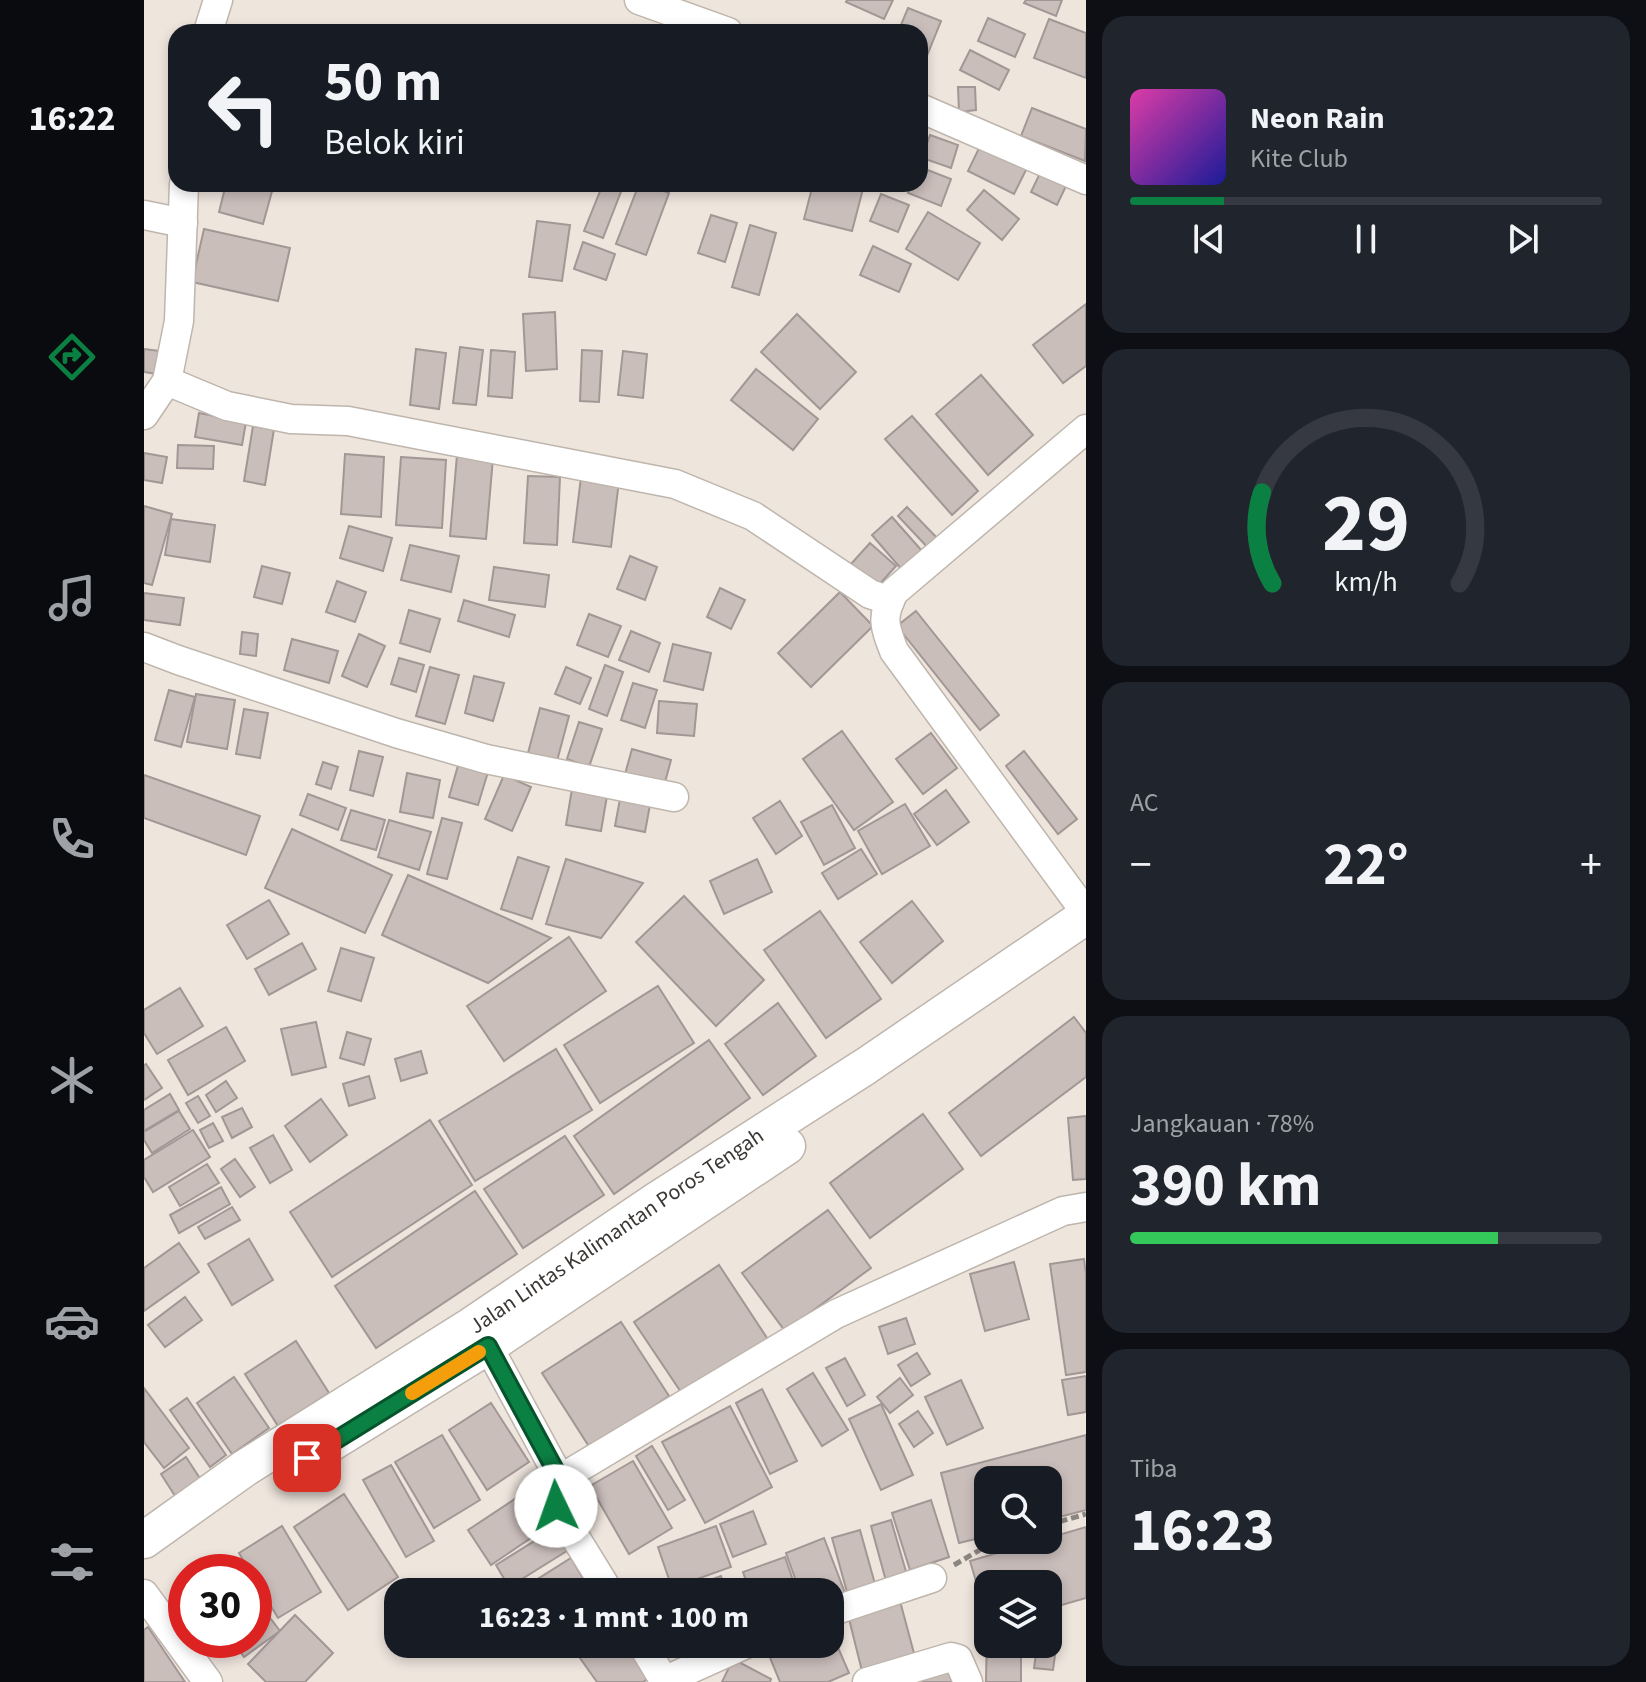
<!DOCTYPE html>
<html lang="id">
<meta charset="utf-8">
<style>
:root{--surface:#171b24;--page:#20242c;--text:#f1f3f6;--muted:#9ea1a6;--line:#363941;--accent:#0b8043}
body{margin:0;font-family:"Source Sans 3",sans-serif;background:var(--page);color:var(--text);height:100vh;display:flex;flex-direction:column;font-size:30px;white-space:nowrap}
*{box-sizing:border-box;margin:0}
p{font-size:26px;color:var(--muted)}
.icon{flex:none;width:44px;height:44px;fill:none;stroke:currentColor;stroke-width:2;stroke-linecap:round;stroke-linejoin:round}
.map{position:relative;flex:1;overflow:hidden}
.sheet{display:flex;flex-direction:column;gap:16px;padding:16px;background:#0d0f14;width:560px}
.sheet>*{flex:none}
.banner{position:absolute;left:24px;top:24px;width:760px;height:168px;border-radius:24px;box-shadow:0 4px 12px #0003;background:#171b24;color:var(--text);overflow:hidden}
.fabs{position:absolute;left:830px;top:1466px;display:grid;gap:16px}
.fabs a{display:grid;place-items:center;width:88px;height:88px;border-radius:16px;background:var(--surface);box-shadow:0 4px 12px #0003;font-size:40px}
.speed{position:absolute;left:24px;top:1554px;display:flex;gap:16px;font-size:40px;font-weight:700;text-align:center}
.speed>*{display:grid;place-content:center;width:104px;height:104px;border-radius:50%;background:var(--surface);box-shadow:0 4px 12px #0003;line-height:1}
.speed .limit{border:12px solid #d22;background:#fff;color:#111}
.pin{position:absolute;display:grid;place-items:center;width:68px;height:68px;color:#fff;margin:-34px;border-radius:16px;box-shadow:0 4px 12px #0006}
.me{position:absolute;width:88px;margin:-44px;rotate:357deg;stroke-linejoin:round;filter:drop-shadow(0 0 6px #0008)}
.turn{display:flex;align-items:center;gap:28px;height:168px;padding:0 24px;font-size:36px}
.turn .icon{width:104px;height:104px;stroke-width:2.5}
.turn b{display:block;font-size:56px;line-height:68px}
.big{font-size:60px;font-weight:700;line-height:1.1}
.sheet .tile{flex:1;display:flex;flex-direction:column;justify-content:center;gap:12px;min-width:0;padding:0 28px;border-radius:24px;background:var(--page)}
.sheet .dial{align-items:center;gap:0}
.dial svg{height:208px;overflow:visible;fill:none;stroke:var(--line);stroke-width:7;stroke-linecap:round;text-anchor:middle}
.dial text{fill:var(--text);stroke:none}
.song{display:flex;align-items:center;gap:24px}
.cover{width:96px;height:96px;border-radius:12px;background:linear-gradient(135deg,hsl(320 70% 55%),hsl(240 70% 35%))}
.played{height:8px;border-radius:4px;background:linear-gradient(90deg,var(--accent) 20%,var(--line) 20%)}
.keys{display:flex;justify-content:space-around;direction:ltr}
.heat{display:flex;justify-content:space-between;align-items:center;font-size:44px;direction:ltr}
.charge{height:12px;border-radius:6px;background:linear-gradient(90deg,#34c759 78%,var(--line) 0)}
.trip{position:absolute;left:240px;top:1578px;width:460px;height:80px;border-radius:24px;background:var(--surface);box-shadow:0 4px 12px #0003;font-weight:700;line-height:80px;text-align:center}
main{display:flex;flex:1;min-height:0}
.tabs{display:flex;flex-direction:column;width:144px;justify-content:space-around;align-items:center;background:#090b0e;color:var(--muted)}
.tabs .icon{width:56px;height:56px}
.tabs .current{color:var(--accent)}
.tabs b{font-size:36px;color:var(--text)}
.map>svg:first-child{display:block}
</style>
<main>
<nav class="tabs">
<b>16:22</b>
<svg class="icon current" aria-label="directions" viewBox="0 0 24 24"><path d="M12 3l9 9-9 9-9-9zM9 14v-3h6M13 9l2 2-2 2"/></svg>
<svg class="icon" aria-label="music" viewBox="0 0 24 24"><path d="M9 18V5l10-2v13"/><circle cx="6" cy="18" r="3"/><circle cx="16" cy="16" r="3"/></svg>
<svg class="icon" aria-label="phone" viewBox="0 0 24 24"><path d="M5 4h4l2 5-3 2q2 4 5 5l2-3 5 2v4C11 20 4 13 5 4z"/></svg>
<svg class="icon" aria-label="climate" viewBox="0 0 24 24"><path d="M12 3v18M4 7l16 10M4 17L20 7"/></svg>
<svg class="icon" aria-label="car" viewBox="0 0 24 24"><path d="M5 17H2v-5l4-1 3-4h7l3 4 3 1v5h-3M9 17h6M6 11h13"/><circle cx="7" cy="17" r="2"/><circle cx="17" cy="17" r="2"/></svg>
<svg class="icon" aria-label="filters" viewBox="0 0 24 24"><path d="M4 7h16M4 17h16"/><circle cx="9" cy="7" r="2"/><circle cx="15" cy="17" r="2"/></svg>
</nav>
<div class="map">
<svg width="942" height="1682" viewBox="0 0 942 1682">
<rect width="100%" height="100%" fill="#eee5dd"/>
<g fill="#cabebb" stroke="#a29795" stroke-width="2">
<polygon points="703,0 749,0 740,19 702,2"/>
<polygon points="882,0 918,0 912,16 880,3"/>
<polygon points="764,8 797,21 776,73 776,32 754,32"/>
<polygon points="844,18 881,34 871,57 834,41"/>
<polygon points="905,19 942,33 942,78 890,58"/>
<polygon points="826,50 865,70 855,90 816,70"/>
<polygon points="814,87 831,87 832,110 815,112"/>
<polygon points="888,108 942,129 941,161 877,136"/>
<polygon points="786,135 814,145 807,168 778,158"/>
<polygon points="837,144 883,168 870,194 824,171"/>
<polygon points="776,167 807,179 797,206 764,193 767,184 776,184"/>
<polygon points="897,171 923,184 913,205 887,192"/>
<polygon points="82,184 130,184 119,224 75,212"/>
<polygon points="459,184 480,184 459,238 440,231"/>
<polygon points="495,184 501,184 525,193 502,255 472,244"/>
<polygon points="669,184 699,184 719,189 708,231 660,219"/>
<polygon points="840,190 875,219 858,240 823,210"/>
<polygon points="737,194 765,205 754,232 726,221"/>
<polygon points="784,212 836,243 814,280 762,249"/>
<polygon points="567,215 593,223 581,262 554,253"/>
<polygon points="393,221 426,225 418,281 385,277"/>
<polygon points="606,225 632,233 615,295 588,287"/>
<polygon points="60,229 146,248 134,301 48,282"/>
<polygon points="439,242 471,254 462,280 430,269"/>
<polygon points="729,246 767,264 755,292 716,275"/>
<polygon points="942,304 942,366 919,383 889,345"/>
<polygon points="411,312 413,369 382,371 379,314"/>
<polygon points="653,314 712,372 676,409 617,352"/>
<polygon points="316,347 339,350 332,405 309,403"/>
<polygon points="0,349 24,352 20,375 0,372"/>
<polygon points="272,349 302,353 295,409 266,405"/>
<polygon points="347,350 371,352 368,398 344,396"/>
<polygon points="438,350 458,351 455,402 436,401"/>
<polygon points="479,351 503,354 499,398 474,395"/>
<polygon points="612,369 674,419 649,450 587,400"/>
<polygon points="837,375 889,435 844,475 792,414"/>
<polygon points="55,413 102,422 98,445 51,437"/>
<polygon points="768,416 834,491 808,515 741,439"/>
<polygon points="109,426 130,429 121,485 100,481"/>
<polygon points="34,445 70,446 69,469 33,468"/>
<polygon points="0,453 23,457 18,483 0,480"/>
<polygon points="201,454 240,457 237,517 197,514"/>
<polygon points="313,455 349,458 342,539 306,536"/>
<polygon points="257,457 302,460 298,528 252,525"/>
<polygon points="384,476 416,477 413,545 380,543"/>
<polygon points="437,477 475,481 467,547 429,542"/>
<polygon points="0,506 28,514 8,585 0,583"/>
<polygon points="763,507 798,543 788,552 754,516"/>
<polygon points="748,517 786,560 765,578 728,535"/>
<polygon points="27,519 71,525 66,562 21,555"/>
<polygon points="205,526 248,538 239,571 196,558"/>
<polygon points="726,543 752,566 733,587 707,564"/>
<polygon points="266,545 315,556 307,592 257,580"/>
<polygon points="486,556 513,567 501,600 473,589"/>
<polygon points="118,566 146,573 138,604 110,597"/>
<polygon points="350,567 405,575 401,607 345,600"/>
<polygon points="193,581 222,592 211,622 182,612"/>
<polygon points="576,588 601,600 587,629 563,617"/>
<polygon points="696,592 729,626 667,687 634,653"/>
<polygon points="0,593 40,598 36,625 0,620"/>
<polygon points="320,600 371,615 365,637 314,621"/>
<polygon points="265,610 296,619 286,652 256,643"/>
<polygon points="772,611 855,715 836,730 753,626"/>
<polygon points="445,614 477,626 464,657 433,645"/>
<polygon points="487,631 516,643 505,672 475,660"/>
<polygon points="98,632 114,634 112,656 96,654"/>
<polygon points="215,634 241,646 223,687 198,676"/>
<polygon points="148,639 194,651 185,683 140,670"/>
<polygon points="529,644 567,653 559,690 520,681"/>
<polygon points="255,658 280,665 272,692 247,684"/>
<polygon points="461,665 479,672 463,716 445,709"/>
<polygon points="286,667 315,675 301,724 272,716"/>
<polygon points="422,667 447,678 436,704 411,694"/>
<polygon points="330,676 360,683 349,721 321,713"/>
<polygon points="489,683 513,690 501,728 477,720"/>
<polygon points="25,690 51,697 37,747 11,740"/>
<polygon points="52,694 91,700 83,749 43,742"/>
<polygon points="515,701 553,704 550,736 513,733"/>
<polygon points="396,708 425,716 413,761 384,753"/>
<polygon points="100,709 124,713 116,758 92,754"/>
<polygon points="435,722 458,729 445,767 423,759"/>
<polygon points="698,731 749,802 710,830 659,759"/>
<polygon points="787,733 813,768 779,794 752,759"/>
<polygon points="488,749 527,760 520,786 481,774"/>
<polygon points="215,751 239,757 229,796 206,790"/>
<polygon points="880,751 933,819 914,834 862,766"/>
<polygon points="179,762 194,767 187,789 172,784"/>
<polygon points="315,762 344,772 334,805 305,797"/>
<polygon points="263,773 296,780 289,818 256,812"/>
<polygon points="0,775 116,816 102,855 0,818"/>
<polygon points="360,775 387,787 368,831 341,819"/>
<polygon points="429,783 464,790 457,831 422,825"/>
<polygon points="478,788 508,794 501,832 471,826"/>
<polygon points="802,790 825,822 793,845 770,814"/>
<polygon points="164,794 202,808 194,830 156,815"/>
<polygon points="636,801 658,836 632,854 609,818"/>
<polygon points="761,804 786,846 738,874 714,831"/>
<polygon points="688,805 711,848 680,865 657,822"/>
<polygon points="207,810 241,820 232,850 197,840"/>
<polygon points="298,818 318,823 303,879 283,874"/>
<polygon points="245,820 287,832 275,870 234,857"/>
<polygon points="148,829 248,875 221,933 121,888"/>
<polygon points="717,849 733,874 694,899 678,873"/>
<polygon points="374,857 405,867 388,919 357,909"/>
<polygon points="422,859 499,883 457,938 402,924"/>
<polygon points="613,859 628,892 580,914 566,881"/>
<polygon points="264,875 407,938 344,983 238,935"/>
<polygon points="540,896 620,980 572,1026 492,942"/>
<polygon points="125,900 145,934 103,959 83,925"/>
<polygon points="768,901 799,941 748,983 716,942"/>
<polygon points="676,911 737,999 682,1038 620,950"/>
<polygon points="425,937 462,991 360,1061 323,1006"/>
<polygon points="158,943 172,969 125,995 111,969"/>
<polygon points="197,948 230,958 217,1001 184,991"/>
<polygon points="514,986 550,1043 456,1103 420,1045"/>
<polygon points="36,988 59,1026 13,1054 0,1033 0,1010"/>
<polygon points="634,1003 672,1056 619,1095 581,1044"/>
<polygon points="930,1017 942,1033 942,1077 837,1156 805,1113"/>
<polygon points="172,1022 182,1067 148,1075 137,1029"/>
<polygon points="82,1027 101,1061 44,1095 24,1060"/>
<polygon points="203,1032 227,1039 220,1065 196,1058"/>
<polygon points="565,1040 606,1098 470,1194 430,1136"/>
<polygon points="412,1049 448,1110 331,1181 295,1121"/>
<polygon points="277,1051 283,1073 257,1081 251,1059"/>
<polygon points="2,1064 18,1088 0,1100 0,1065"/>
<polygon points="225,1076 231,1098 205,1106 199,1084"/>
<polygon points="82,1081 93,1098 72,1112 62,1095"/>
<polygon points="26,1094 35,1110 0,1131 0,1110"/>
<polygon points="54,1096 66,1116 54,1123 42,1103"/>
<polygon points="177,1099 203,1135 166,1162 141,1126"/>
<polygon points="98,1108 108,1127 88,1138 78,1117"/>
<polygon points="35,1111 46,1129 8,1153 0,1140 0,1132"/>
<polygon points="779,1114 819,1169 726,1238 686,1183"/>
<polygon points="942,1116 942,1179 929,1180 924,1118"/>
<polygon points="286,1120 328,1185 188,1277 146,1212"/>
<polygon points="69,1123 79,1141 65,1148 56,1130"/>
<polygon points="49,1130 66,1157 9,1192 0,1177 0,1160"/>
<polygon points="129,1135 148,1170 126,1183 106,1148"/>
<polygon points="421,1136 460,1195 379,1248 340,1189"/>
<polygon points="91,1159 111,1187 96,1197 77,1169"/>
<polygon points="63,1164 75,1183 36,1206 25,1187"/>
<polygon points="77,1187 86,1204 35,1233 26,1215"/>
<polygon points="331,1191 373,1254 232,1348 191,1286"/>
<polygon points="88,1207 96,1220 61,1239 54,1227"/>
<polygon points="684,1210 727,1268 641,1331 598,1273"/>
<polygon points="105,1239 129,1280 88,1305 64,1264"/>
<polygon points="35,1243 55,1272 0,1311 0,1268"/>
<polygon points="940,1259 942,1274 942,1372 922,1375 906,1264"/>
<polygon points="870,1262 885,1319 841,1331 826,1274"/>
<polygon points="575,1265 625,1341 541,1398 490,1322"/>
<polygon points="41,1297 58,1320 21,1347 4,1325"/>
<polygon points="762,1318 771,1344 744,1354 735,1327"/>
<polygon points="477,1322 525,1396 446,1448 398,1373"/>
<polygon points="152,1341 185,1393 134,1426 101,1374"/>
<polygon points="773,1353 786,1374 767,1386 754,1365"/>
<polygon points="701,1358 721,1395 703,1406 682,1368"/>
<polygon points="669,1373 704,1430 678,1446 643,1389"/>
<polygon points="942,1376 942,1412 924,1415 918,1380"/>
<polygon points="90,1377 125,1428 88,1454 53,1403"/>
<polygon points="756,1378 769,1395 746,1413 733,1397"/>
<polygon points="817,1380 839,1428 803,1445 781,1397"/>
<polygon points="0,1388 45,1448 20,1468 0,1442"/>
<polygon points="618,1389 653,1461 626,1474 592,1403"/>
<polygon points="43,1398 82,1455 66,1467 26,1410"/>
<polygon points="347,1403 385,1462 343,1490 305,1430"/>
<polygon points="737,1404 769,1475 737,1490 705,1419"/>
<polygon points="586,1406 628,1487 561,1523 518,1442"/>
<polygon points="774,1411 789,1433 770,1447 755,1424"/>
<polygon points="298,1435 336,1500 290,1528 251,1462"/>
<polygon points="942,1435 942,1510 904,1520 904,1480 844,1480 844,1536 815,1543 797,1473"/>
<polygon points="508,1446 541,1500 524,1510 492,1456"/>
<polygon points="42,1457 57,1480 31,1496 17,1474"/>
<polygon points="489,1461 528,1528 485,1554 446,1486"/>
<polygon points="247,1465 290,1541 262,1557 219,1480"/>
<polygon points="386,1489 409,1523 347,1565 324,1530"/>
<polygon points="200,1494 254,1577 204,1610 150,1527"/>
<polygon points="787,1500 805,1557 766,1570 748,1513"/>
<polygon points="609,1511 622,1544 589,1557 576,1524"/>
<polygon points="747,1520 763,1575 742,1581 727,1526"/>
<polygon points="138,1526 177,1592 134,1618 110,1578 110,1572 106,1572 95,1553"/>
<polygon points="572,1526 587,1567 528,1588 514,1547"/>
<polygon points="413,1527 426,1549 365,1587 352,1565"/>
<polygon points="942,1527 942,1598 904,1609 904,1584 844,1584 844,1622 826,1561"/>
<polygon points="716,1530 731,1584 703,1592 688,1538"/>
<polygon points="680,1538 701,1593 686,1599 686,1592 656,1592 642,1553"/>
<polygon points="641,1557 653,1592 606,1592 599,1572"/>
<polygon points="427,1558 447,1592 373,1592"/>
<polygon points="86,1560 94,1572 68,1572"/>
<polygon points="577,1576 582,1590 575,1592 534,1592"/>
<polygon points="756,1601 771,1657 718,1671 704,1615"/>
<polygon points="117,1606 136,1631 100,1657 88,1640 110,1640 110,1611"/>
<polygon points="151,1615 189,1653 161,1682 122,1682 104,1664"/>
<polygon points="4,1627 41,1682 0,1682 0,1630"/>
<polygon points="843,1627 844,1644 877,1644 877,1682 842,1682"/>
<polygon points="686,1629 705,1673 684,1682 636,1682 622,1648 630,1644 686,1644"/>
<polygon points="426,1644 486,1644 508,1676 499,1682 453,1682"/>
<polygon points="535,1644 575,1644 540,1658"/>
<polygon points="893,1646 912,1648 909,1670 890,1668"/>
<polygon points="589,1659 627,1679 626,1682 578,1682"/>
<polygon points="805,1667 809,1682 752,1682"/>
</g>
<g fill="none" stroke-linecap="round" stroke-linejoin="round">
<g stroke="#beb5ad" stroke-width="31">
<g id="minor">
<polyline points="495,0 584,32"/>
<polyline points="64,32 74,0"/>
<polyline points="776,108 942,180"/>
<polyline points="0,215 39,223"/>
<polyline points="23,381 83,406 147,419 204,421 531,484 609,516 726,594 746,601"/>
<polyline points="0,415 23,381 35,321 40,184"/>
<path d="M942 429 750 592C737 617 740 625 750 651L942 913"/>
<polyline points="0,647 34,660 252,733 342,759 530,797"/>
<polyline points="344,1346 416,1479"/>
<polyline points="465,1592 412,1506 412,1491 416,1479 692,1314 919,1211 942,1207"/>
<polyline points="0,1594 64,1682"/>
<polyline points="686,1612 788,1578"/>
<polyline points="498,1644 521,1682"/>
<polyline points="520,1681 602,1644"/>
<polyline points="723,1682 807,1657 814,1659 824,1682"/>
</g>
</g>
<g stroke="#beb5ad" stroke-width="39">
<g id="major">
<polyline points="187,1443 344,1346 643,1146"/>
<polyline points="0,1540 101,1468 327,1326 512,1201 722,1066 942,916"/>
</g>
</g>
<g stroke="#8c8681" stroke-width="5" stroke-dasharray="8 4" stroke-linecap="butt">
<polyline points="904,1525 942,1514"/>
<polyline points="810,1565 853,1540"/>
</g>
<use href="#minor" stroke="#fff" stroke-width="28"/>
<use href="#major" stroke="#fff" stroke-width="36"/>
</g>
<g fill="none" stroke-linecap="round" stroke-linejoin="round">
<g stroke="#07532c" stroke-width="20">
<polyline id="route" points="163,1458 344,1346 416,1479 412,1491 412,1506"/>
</g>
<use href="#route" stroke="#0b8043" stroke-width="14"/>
<polyline stroke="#f59e0b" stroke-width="14" points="268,1393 335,1352"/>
</g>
<g text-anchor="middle" stroke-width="8" stroke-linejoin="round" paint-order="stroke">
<g font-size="22" fill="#3b3734" stroke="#fff">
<text transform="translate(472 1230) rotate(-34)" y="8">Jalan Lintas Kalimantan Poros Tengah</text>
</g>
</g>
</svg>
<div class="fabs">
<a><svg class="icon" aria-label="search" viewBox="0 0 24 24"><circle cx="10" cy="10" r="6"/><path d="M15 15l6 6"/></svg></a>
<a><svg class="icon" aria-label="layers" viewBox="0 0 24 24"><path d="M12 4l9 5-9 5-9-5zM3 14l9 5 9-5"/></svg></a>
</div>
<div class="speed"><div class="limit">30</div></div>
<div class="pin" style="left:163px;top:1458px;background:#d93025"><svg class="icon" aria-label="arrive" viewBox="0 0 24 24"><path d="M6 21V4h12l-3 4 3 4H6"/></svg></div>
<svg class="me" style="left:412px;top:1506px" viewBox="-20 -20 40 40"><circle r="19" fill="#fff"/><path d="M0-13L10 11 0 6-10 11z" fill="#0b8043"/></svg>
<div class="trip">16:23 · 1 mnt · 100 m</div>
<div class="banner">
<div class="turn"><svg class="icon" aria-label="left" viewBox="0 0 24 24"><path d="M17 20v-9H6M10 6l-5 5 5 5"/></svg><div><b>50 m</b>Belok kiri</div></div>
</div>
</div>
<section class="sheet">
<div class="tile">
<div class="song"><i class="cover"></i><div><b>Neon Rain</b><p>Kite Club</p></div></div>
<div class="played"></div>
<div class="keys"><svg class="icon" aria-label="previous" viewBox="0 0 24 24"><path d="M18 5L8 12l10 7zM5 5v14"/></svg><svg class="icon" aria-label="pause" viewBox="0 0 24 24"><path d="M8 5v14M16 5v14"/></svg><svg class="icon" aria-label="next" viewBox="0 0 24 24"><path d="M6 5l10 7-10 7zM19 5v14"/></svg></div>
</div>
<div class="tile dial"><svg viewBox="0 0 100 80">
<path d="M14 69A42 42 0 1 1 86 69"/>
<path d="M14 69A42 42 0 0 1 10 34" stroke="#0b8043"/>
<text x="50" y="56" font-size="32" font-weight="700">29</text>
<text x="50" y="72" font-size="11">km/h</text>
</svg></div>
<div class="tile"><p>AC</p>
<div class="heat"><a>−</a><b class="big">22°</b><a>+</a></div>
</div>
<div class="tile"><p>Jangkauan · 78%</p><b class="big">390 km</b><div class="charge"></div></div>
<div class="tile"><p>Tiba</p><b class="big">16:23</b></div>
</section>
</main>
